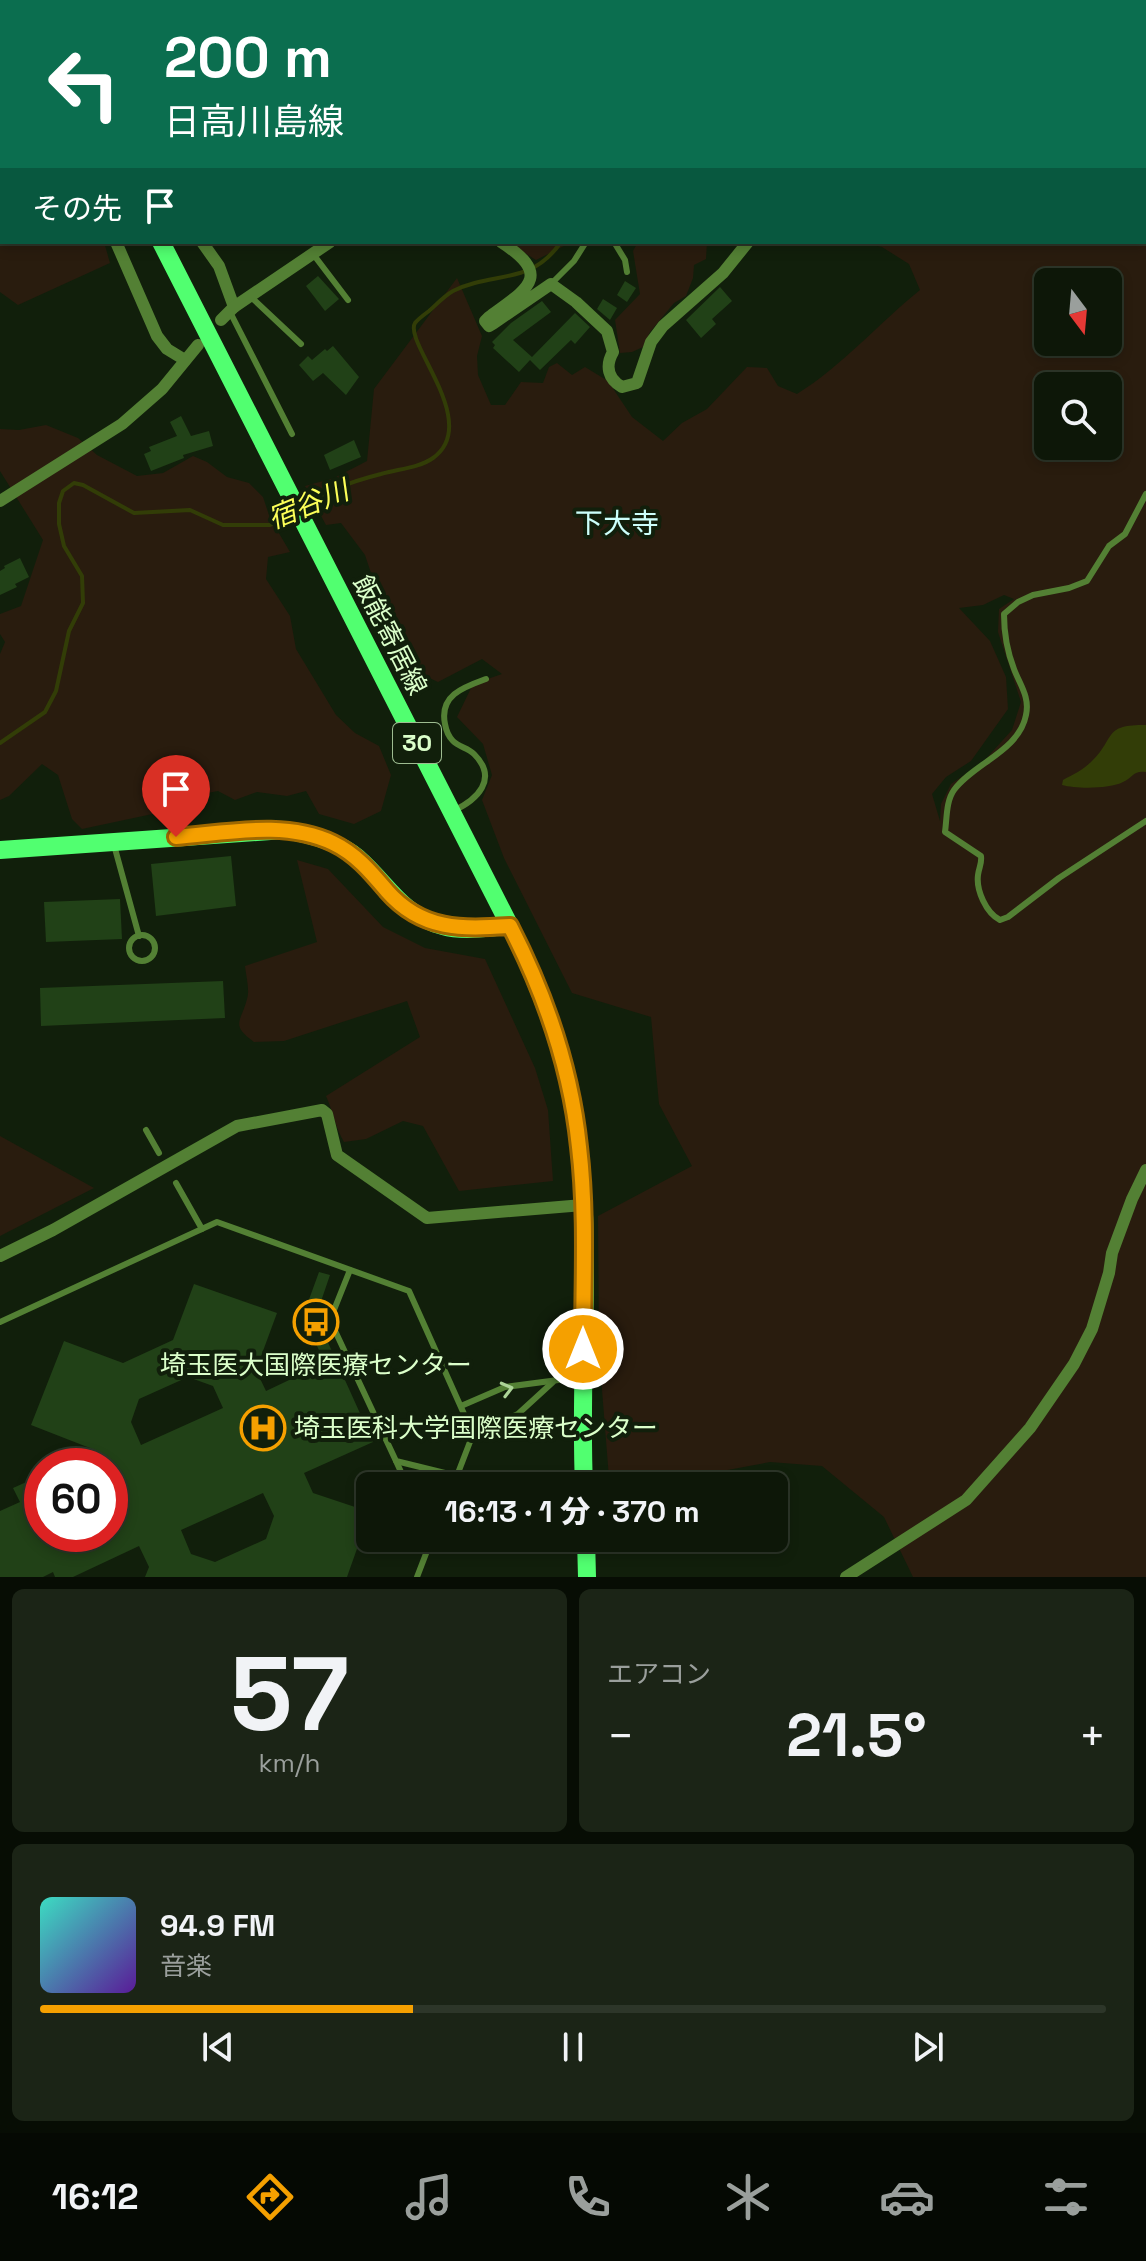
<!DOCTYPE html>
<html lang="ja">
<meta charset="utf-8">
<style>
:root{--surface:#0d1708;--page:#1b2416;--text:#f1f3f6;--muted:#9a9f9c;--line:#2d3629;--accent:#f5a000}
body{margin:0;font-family:"Space Grotesk","Noto Sans JP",sans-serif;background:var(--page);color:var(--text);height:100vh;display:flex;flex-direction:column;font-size:30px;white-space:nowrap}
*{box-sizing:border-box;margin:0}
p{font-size:26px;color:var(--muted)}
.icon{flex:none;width:44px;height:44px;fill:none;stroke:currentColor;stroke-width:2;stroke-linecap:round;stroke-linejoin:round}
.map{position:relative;height:1577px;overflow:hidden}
.drawer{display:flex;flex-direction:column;gap:12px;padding:12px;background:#070d04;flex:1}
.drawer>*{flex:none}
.banner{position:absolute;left:0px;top:0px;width:1146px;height:244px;box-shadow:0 4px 12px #0003,0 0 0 2px var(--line);background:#0b6e4f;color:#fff;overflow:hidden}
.needle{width:52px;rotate:164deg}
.tools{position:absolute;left:1034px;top:268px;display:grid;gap:16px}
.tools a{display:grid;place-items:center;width:88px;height:88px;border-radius:12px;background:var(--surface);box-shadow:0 4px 12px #0003,0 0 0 2px var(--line);font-size:40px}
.speed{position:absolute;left:24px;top:1448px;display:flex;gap:16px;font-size:40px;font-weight:700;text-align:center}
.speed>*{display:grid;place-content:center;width:104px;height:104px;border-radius:50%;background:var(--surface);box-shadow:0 4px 12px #0003,0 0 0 2px var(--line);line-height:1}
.speed .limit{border:12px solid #d22;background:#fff;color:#111}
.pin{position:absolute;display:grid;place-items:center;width:68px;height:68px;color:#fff;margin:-82px -34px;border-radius:50% 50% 50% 0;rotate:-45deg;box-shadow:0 0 8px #0007}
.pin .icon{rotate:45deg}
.me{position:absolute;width:88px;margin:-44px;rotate:0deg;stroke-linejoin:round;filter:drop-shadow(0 0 6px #0008)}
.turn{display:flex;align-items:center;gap:28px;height:168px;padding:0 32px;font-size:36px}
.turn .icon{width:104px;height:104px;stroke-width:2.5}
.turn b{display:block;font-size:56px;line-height:68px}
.then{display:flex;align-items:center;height:76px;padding:0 32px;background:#0003;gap:16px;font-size:30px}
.big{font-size:60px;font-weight:800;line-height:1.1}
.drawer .card{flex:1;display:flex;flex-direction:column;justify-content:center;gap:12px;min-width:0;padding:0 28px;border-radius:12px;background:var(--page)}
.drawer .dial{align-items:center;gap:0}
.dial b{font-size:104px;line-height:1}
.song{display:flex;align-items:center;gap:24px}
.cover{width:96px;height:96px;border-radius:12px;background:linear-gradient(135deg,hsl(170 70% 55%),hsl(270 70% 35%))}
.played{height:8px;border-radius:4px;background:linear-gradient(90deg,var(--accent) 35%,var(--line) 35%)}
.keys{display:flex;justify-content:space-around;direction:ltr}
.heat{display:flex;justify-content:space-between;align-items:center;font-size:44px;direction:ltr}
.drawer .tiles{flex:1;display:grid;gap:12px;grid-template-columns:1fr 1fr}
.card:last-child{grid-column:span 2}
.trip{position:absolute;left:356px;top:1472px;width:432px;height:80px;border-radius:12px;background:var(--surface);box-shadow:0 4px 12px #0003,0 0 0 2px var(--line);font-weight:800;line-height:80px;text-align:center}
.tab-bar{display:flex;height:128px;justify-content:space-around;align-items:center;background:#050903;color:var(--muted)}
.tab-bar .icon{width:56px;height:56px}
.tab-bar .active{color:var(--accent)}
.tab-bar b{font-size:36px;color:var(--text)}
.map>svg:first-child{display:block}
</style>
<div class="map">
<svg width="1146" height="1577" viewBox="0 0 1146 1577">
<rect width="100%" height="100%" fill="#111f0b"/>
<g fill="#291c0e" fill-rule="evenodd">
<polygon points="217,0 1004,0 1006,2 226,2"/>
<path d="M1091 0H1146V1577H913L884 1517 822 1466 770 1462 706 1474 671 1486H644L609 1478 599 1352 598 1216 692 1166 659 1104 651 1017 572 993 504 858 482 800 492 775 483 744 457 717 473 684 502 674 482 659 438 682 421 674 371 610 366 589 373 579 365 555 341 523 326 525 305 486 334 478 367 461 374 389 457 278 482 336 477 356 478 375 491 405H505L521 382 543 383 549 367 557 363 572 375 585 367 608 381 632 417 663 441 682 423 707 409 747 367 767 368 778 386 797 394C842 366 878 324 920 290L909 264 882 247 860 242H1144V2H1089ZM1048 282H1108V342H1048ZM1048 386H1108V446H1048ZM1004 595 1014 599 999 609 998 632 1021 702 1012 730 983 762 951 784 941 804 940 821 932 794 946 777 971 761 1008 709 1006 677 990 641 959 608 983 605Z"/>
<polygon points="0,85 2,242 104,242 110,263 18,305 0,292"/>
<polygon points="507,242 567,242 564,246 536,260"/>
<polygon points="638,242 707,242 706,259 694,265 693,278 686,296 674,303 650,332 643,347 632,352 620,353 615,320 640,294 633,251"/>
<polygon points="46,425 78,438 97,455 137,476 163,473 193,456 207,462 227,477 249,483 263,497 270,518 290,552 268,557 266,579 290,616 296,649 336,715 355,733 379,746 391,775 381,811 354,824 319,814 306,791 287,796 257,792 235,800 218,791 192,796 176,809 82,829 72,819 58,775 42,764 9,796 0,800 0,654 5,642 0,634 0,614 21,606 43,540 0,471 0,429 19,430"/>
<path d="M297 860 328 869 383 927 425 948 485 959 535 1068 548 1110 553 1181 459 1191 423 1126 403 1121 366 1139 344 1142C335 1127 333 1111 326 1096L420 1037 407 1001 284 1041 254 1042C230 1025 241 1022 247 999 250 990 246 976 245 966L317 942Z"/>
<polygon points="0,1136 94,1188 0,1236"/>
</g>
<path fill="#323d07" d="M1146 725V772C1134 770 1133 777 1123 782 1110 789 1076 789 1062 785L1063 780C1072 775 1083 770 1091 762 1116 739 1102 724 1146 725Z"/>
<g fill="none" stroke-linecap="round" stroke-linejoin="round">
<g stroke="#323d07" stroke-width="4">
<polyline points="639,2 640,0"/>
<path d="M303 507C326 490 353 481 381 474 398 469 419 468 433 458 482 423 403 342 415 323 418 319 425 314 429 311 436 305 444 296 453 291 493 271 531 286 561 242"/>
<polyline points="0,743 45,712 56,691 69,631 83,603 82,576 64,546 59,524 59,503 63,491 74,483 83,485 134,513 190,510 223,525 270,525 292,515"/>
</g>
</g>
<g fill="#214117" fill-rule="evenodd">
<polygon points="318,276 339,299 325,311 306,286"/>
<polygon points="625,281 636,288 627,302 617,295"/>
<polygon points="720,287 732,301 712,319 716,324 701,338 686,320"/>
<polygon points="603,299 617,308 610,320 597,309"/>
<polygon points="542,301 551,312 513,340 532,357 575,313 590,327 575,344 571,340 540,370 530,360 519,372 493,348 495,345 492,342 511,323"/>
<polygon points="333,346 359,377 346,395 323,373 313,381 299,365 308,356 312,360 325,349 327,351"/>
<polygon points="181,416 191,436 209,431 213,446 183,455 184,458 151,471 144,454 151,451 149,447 177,436 170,422"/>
<polygon points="354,440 361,457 330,470 324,455"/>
<polygon points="20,558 29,577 15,584 17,587 0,595 0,571 5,568 4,566"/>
<polygon points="231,856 236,906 156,916 151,864"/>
<polygon points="120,899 122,939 46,942 44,902"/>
<polygon points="223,981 225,1018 41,1026 40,988"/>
<path d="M319 1272 330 1275 316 1316 373 1442 304 1473 313 1493 370 1512 347 1577H145L149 1567 139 1546 73 1577H55L53 1572 43 1577H0V1511L20 1502 13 1488 42 1475V1534H110V1466H60L95 1450 31 1425 64 1341 123 1363 173 1340 194 1284 277 1313 256 1370 266 1391 325 1363 303 1316ZM188 1377 213 1386 223 1408 141 1445 131 1422 139 1399ZM263 1493 274 1516 266 1539 215 1562 191 1554 181 1530Z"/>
</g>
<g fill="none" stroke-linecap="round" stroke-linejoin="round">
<g stroke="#538034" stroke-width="6">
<polyline points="614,242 625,260 627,272"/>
<polyline points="313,254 348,300"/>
<polyline points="551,284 574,261 586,242"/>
<polyline points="250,296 301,344"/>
<polyline points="230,312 292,434"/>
<path d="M1146 494 1125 534 1109 546 1087 581 1069 588 1033 595 1018 602 1004 614C1004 633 1007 651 1014 669 1020 685 1030 697 1026 715 1019 751 974 763 954 790 946 801 947 818 945 832L981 856C982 864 979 867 978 875 976 890 986 913 1000 920L1008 917 1059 878 1146 821"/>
<path d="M453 811C477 800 499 779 474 754 468 748 459 747 453 741 449 737 446 730 445 724 439 695 464 687 486 679"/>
<polyline points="114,845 139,936"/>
<circle cx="142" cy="948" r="13"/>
<polyline points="146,1130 159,1153"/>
<polyline points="176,1183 202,1229"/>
<polyline points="350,1270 330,1320 396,1461 457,1476"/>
<polyline points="0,1322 217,1222 409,1291 473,1434 453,1486"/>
<polyline points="461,1406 505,1387 581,1377"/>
<polyline points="473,1434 518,1414 553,1382"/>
<polyline points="396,1461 407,1485 411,1486"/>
<polyline points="417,1577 432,1538"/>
</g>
<g stroke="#538034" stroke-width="12">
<polyline points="33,0 35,2"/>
<polyline points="185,0 187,2"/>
<polyline points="547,2 548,0"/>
<polyline points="841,2 842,0"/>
<polyline points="0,75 2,77"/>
<polyline points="116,242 157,336 167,349 185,360"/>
<polyline points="202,242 219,266 234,307"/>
<path d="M501 242C554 276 527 289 489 317L485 321 489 326 494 323 551 284 576 302 607 331 613 352C605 366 608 379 622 387L637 383 651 342 663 326 723 273 748 242"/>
<polyline points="221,320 234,307 330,242"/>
<polyline points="0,501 122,424 162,389 198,345"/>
<polyline points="0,1256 53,1230 237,1126 322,1110 327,1114 337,1155 427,1218 583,1205"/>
<polyline points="846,1577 966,1500 1030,1428 1074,1364 1092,1329 1109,1273 1112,1253 1132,1199 1146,1170"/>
</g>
<g stroke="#51ff70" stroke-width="18">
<polyline points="0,17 2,19"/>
<path d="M161 242 516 938C548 1004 571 1072 579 1146 592 1259 579 1373 584 1486"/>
<path d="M0 850 284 830C311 834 337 841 358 858 388 884 401 915 443 926 464 932 489 927 510 926"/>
<polyline points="586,1538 587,1577"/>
</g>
</g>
<defs><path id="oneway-chevron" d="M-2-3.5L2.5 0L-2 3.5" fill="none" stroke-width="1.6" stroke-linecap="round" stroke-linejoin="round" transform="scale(2)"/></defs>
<use stroke="#abd396" href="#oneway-chevron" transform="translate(507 1389) rotate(-15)"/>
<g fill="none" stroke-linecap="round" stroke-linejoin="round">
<g stroke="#9f6800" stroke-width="20">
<path id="route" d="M176 837C227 833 285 820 333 843 356 854 371 872 387 891 422 931 462 929 510 926 546 996 571 1069 579 1147 587 1214 583 1282 583 1349"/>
</g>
<use href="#route" stroke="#f5a000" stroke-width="14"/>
</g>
<defs>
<g id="bus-ring" transform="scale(2.3)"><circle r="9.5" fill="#111f0b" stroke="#f5a000" stroke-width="1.5"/><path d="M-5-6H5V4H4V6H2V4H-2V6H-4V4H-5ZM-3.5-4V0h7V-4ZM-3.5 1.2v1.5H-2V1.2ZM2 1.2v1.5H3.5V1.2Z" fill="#f5a000"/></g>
<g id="hospital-ring" transform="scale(2.3)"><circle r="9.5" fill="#111f0b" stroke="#f5a000" stroke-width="1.5"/><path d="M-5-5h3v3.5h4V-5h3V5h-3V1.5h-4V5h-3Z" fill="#f5a000"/></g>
</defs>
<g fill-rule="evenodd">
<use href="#bus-ring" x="316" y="1322"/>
<use href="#hospital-ring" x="263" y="1428"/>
</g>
<g text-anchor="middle" stroke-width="8" stroke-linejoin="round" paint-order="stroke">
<rect fill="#111f0b" stroke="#9ebc91" stroke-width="2" x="393" y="723" width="48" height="40" rx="6"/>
<g font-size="24" font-weight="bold" fill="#dbffca">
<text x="417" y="751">30</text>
</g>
<g font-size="26" fill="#dbffca" stroke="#111f0b">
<text transform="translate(390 635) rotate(63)" y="9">飯能寄居線</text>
</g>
<g font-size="26" fill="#dbffca" stroke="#111f0b">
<text x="316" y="1374">埼玉医大国際医療センター</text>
<text x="294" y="1437" text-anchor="start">埼玉医科大学国際医療センター</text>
</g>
<g font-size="28" font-style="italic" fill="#fcff58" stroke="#111f0b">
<text transform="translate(308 504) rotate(-22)" y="10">宿谷川</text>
</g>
<g font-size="28" fill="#ccfffb" stroke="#111f0b">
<text x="617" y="533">下大寺</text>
</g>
</g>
</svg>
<div class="tools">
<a><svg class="needle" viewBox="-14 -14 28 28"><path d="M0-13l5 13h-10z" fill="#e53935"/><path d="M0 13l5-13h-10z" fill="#9a9f9c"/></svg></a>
<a><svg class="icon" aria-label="search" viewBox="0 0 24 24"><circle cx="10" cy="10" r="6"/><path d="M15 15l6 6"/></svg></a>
</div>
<div class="speed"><div class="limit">60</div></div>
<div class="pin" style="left:176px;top:837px;background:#d93025"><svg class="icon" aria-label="arrive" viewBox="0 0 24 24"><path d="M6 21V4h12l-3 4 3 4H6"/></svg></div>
<svg class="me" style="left:583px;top:1349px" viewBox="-20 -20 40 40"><circle r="17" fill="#f5a000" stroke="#fff" stroke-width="3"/><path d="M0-11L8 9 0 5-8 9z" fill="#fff"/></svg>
<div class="trip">16:13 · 1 分 · 370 m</div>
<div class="banner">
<div class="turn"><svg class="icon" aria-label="left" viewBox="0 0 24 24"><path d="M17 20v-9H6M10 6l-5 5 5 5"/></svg><div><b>200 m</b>日高川島線</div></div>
<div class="then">その先<svg class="icon" aria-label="arrive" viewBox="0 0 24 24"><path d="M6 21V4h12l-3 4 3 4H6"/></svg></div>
</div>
</div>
<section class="drawer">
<div class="tiles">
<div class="card dial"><b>57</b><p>km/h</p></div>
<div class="card"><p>エアコン</p>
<div class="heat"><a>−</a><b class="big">21.5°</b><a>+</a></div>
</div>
<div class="card">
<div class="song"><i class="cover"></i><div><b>94.9 FM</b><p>音楽</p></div></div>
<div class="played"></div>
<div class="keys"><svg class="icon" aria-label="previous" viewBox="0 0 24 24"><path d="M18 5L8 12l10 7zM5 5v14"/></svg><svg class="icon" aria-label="pause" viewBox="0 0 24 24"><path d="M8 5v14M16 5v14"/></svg><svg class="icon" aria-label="next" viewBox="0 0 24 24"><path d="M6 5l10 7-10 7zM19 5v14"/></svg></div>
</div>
</div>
</section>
<nav class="tab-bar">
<b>16:12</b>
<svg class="icon active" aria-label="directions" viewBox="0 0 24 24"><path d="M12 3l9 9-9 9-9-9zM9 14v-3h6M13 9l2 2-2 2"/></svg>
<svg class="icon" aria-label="music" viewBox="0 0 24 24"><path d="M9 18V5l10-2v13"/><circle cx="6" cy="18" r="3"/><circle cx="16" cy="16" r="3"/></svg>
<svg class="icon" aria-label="phone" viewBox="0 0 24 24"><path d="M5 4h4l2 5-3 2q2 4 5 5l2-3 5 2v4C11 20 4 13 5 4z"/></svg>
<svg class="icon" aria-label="climate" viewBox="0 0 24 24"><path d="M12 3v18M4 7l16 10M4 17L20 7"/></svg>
<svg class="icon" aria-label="car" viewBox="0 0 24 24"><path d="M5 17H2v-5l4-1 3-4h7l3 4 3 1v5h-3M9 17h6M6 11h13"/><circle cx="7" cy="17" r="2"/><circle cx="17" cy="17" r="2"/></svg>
<svg class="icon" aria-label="filters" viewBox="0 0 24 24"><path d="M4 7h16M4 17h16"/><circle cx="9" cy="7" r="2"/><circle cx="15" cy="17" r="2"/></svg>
</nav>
